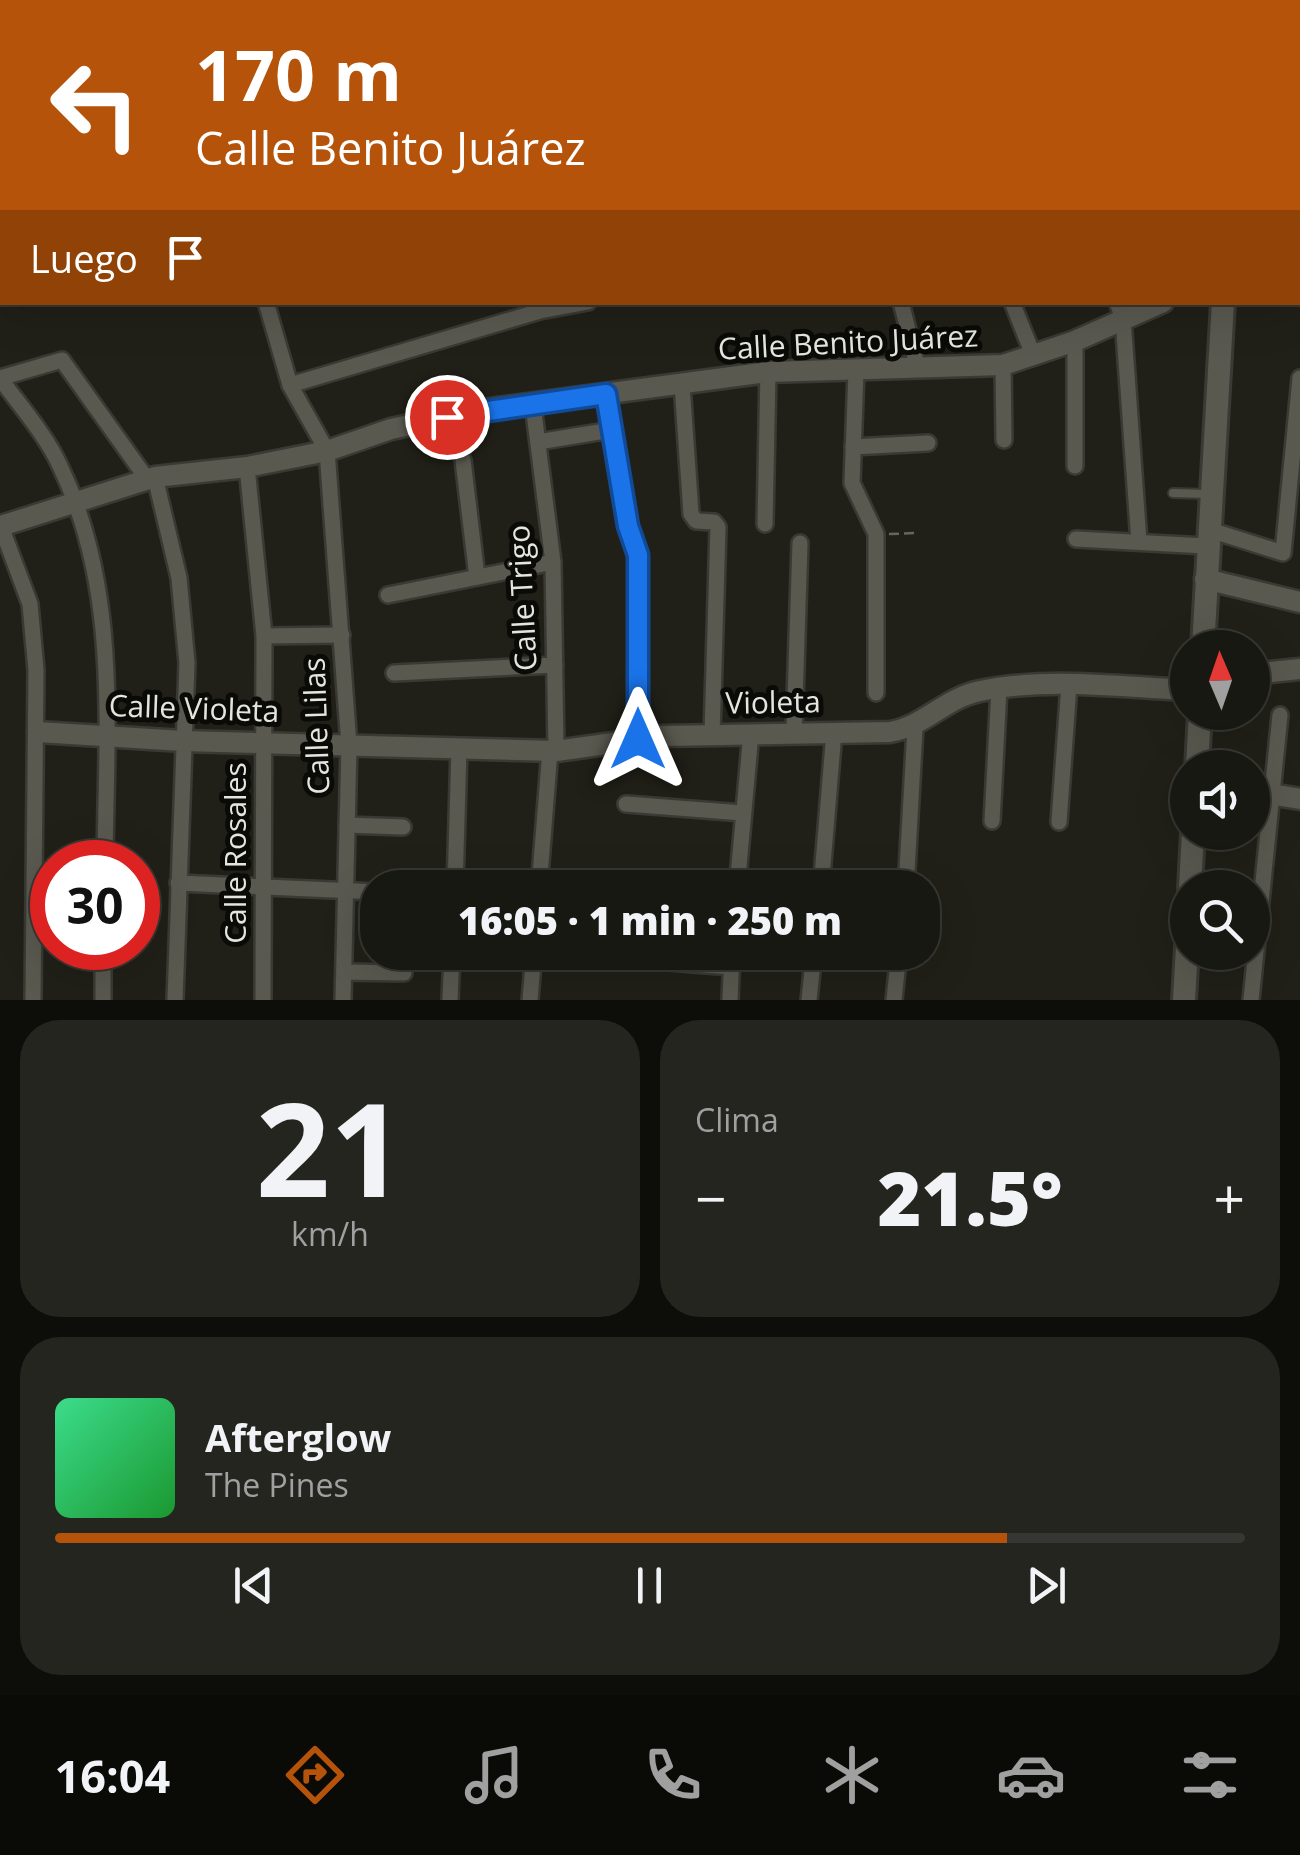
<!DOCTYPE html>
<html lang="es">
<meta charset="utf-8">
<style>
:root{--surface:#181812;--page:#252520;--text:#f1f3f6;--muted:#9fa09f;--line:#363732;--accent:#b45309}
body{margin:0;font-family:"Open Sans",sans-serif;background:var(--page);color:var(--text);height:100vh;display:flex;flex-direction:column;font-size:38px;white-space:nowrap}
*{box-sizing:border-box;margin:0}
p{font-size:32px;color:var(--muted)}
.icon{flex:none;width:55px;height:55px;fill:none;stroke:currentColor;stroke-width:2;stroke-linecap:round;stroke-linejoin:round}
.map{position:relative;height:1000px;overflow:hidden}
.drawer{display:flex;flex-direction:column;gap:20px;padding:20px;background:#0d0d0a;flex:1}
.drawer>*{flex:none}
.guide{position:absolute;left:0px;top:0px;width:1300px;height:305px;box-shadow:0 10px 40px #0002,0 0 0 2px var(--line);background:#b45309;color:#fff;overflow:hidden}
.needle{width:65px;rotate:358deg}
.controls{position:absolute;left:1170px;top:630px;display:grid;gap:20px}
.controls a{display:grid;place-items:center;width:100px;height:100px;border-radius:50%;background:var(--surface);box-shadow:0 10px 40px #0002,0 0 0 2px var(--line);font-size:50px}
.speed{position:absolute;left:30px;top:840px;display:flex;gap:20px;font-size:50px;font-weight:700;text-align:center}
.speed>*{display:grid;place-content:center;width:130px;height:130px;border-radius:50%;background:var(--surface);box-shadow:0 10px 40px #0002,0 0 0 2px var(--line);line-height:1}
.speed .limit{border:15px solid #d22;background:#fff;color:#111}
.pin{position:absolute;display:grid;place-items:center;width:85px;height:85px;color:#fff;margin:-42px;border:5px solid #fff;border-radius:50%;box-shadow:0 2px 10px #0007}
.me{position:absolute;width:110px;margin:-55px;rotate:0deg;stroke-linejoin:round;filter:drop-shadow(0 0 8px #0008)}
.turn{display:flex;align-items:center;gap:35px;height:210px;padding:0 30px;font-size:45px}
.turn .icon{width:130px;height:130px;stroke-width:2.5}
.turn b{display:block;font-size:70px;line-height:85px}
.then{display:flex;align-items:center;height:95px;padding:0 30px;background:#0003;gap:20px;font-size:38px}
.big{font-size:75px;font-weight:800;line-height:1.1}
.drawer .tile{flex:1;display:flex;flex-direction:column;justify-content:center;gap:15px;min-width:0;padding:0 35px;border-radius:40px;background:var(--page)}
.drawer .dial{align-items:center;gap:0}
.dial b{font-size:130px;line-height:1}
.song{display:flex;align-items:center;gap:30px}
.cover{width:120px;height:120px;border-radius:15px;background:linear-gradient(135deg,hsl(150 70% 55%),hsl(130 70% 35%))}
.played{height:10px;border-radius:5px;background:linear-gradient(90deg,var(--accent) 80%,var(--line) 80%)}
.keys{display:flex;justify-content:space-around;direction:ltr}
.heat{display:flex;justify-content:space-between;align-items:center;font-size:55px;direction:ltr}
.drawer .tiles{flex:1;display:grid;gap:20px;grid-template-columns:1fr 1fr}
.tile:last-child{grid-column:span 2}
.trip{position:absolute;left:360px;top:870px;width:580px;height:100px;border-radius:40px;background:var(--surface);box-shadow:0 10px 40px #0002,0 0 0 2px var(--line);font-weight:800;line-height:100px;text-align:center}
.menu{display:flex;height:160px;justify-content:space-around;align-items:center;background:#0a0a07;color:var(--muted)}
.menu .icon{width:70px;height:70px}
.menu .current{color:var(--accent)}
.menu b{font-size:45px;color:var(--text)}
.map>svg:first-child{display:block}
</style>
<div class="map">
<svg width="1300" height="1000" viewBox="0 0 1300 1000">
<rect width="100%" height="100%" fill="#202018"/>
<g fill="none" stroke-linecap="round" stroke-linejoin="round">
<g stroke="#3a3a34" stroke-width="12">
<polyline id="service" points="1173,493 1208,494"/>
</g>
<g stroke="#3a3a34" stroke-width="20">
<g id="minor">
<polyline points="45,0 47,2"/>
<polyline points="158,0 161,2"/>
<polyline points="266,0 269,2"/>
<polyline points="829,0 829,2"/>
<polyline points="975,0 976,2"/>
<polyline points="1029,0 1030,2"/>
<polyline points="335,2 335,0"/>
<polyline points="703,2 708,0"/>
<polyline points="1298,58 1300,59"/>
<polyline points="0,69 2,71"/>
<polyline points="0,131 2,133"/>
<polyline points="0,145 2,145"/>
<polyline points="1298,159 1300,160"/>
<polyline points="0,293 2,292"/>
<polyline points="266,302 290,385 327,451 349,745 343,1000"/>
<polyline points="901,302 918,369"/>
<polyline points="1012,302 1034,357"/>
<polyline points="1117,302 1123,319 1139,542"/>
<polyline points="1003,365 1004,440"/>
<polyline points="856,371 852,483 876,534 876,693"/>
<polyline points="682,384 691,514 696,521 714,522 718,527 712,735"/>
<polyline points="290,385 540,311 588,302"/>
<polyline points="605,394 627,527 638,555 637,739"/>
<polyline points="533,405 553,562 556,751"/>
<polyline points="538,442 611,430"/>
<polyline points="853,447 928,443"/>
<polyline points="463,460 477,577"/>
<polyline points="1075,466 1075,341"/>
<polyline points="247,467 264,636 263,1000"/>
<polyline points="155,477 179,578 187,663 175,1000"/>
<polyline points="0,524 30,604 36,670 33,1000"/>
<polyline points="765,524 768,372"/>
<polyline points="1207,529 1283,553 1300,378"/>
<polyline points="1076,539 1206,546"/>
<polyline points="388,595 553,562"/>
<polyline points="264,636 342,635"/>
<polyline points="394,673 555,665"/>
<polyline points="794,732 800,543"/>
<polyline points="626,804 743,813"/>
<polyline points="992,821 999,689"/>
<polyline points="1059,822 1069,685"/>
<polyline points="347,825 403,827"/>
<path d="M105 862C106 729 120 590 60 466 46 435 20 406 0 378L62 360 147 479"/>
<polyline points="627,882 707,888"/>
<polyline points="178,883 378,892"/>
<polyline points="455,888 459,748"/>
<polyline points="539,888 550,750"/>
<polyline points="737,888 751,733"/>
<polyline points="821,888 834,732"/>
<polyline points="906,888 915,728"/>
<polyline points="619,958 731,967"/>
<polyline points="344,972 404,973"/>
<polyline points="103,1000 103,948"/>
<polyline points="450,1000 452,952"/>
<polyline points="530,1000 534,952"/>
<polyline points="730,1000 732,952"/>
<polyline points="809,1000 814,952"/>
<polyline points="894,1000 899,952"/>
<polyline points="1251,1000 1280,715"/>
</g>
</g>
<g stroke="#3a3a34" stroke-width="25">
<g id="tertiary">
<polyline points="1298,228 1300,228"/>
<polyline points="1,526 155,477 247,467 327,451 391,429 475,411 768,372 1003,365 1075,341 1163,302"/>
<polyline points="1205,579 1300,602"/>
<polyline points="1252,674 1300,669"/>
<path d="M38 732 183 741 556 751 664 736 890 732C925 726 945 698 980 691 1047 677 1120 687 1188 690"/>
<polyline points="1252,791 1300,799"/>
</g>
</g>
<g stroke="#3a3a34" stroke-width="28">
<g id="secondary">
<polyline points="1283,2 1284,0"/>
<polyline points="1203,648 1223,302"/>
<polyline points="1197,768 1200,712"/>
<polyline points="1190,888 1193,832"/>
<polyline points="1184,1000 1188,930"/>
</g>
</g>
<polyline stroke="#66665f" stroke-width="2.5" stroke-dasharray="10 5" stroke-linecap="butt" points="889,534 917,533"/>
<use href="#service" stroke="#595950" stroke-width="8"/>
<use href="#minor" stroke="#595950" stroke-width="15"/>
<use href="#tertiary" stroke="#595950" stroke-width="20"/>
<use href="#secondary" stroke="#595950" stroke-width="22"/>
</g>
<g fill="none" stroke-linecap="round" stroke-linejoin="round">
<g stroke="#114b97" stroke-width="25">
<polyline id="route" points="447,417 606,394 628,526 638,555 638,739"/>
</g>
<use href="#route" stroke="#1a73e8" stroke-width="18"/>
</g>
<g text-anchor="middle" stroke-width="10" stroke-linejoin="round" paint-order="stroke">
<g font-size="30" fill="#e5e5e0" stroke="#0a0a07">
<text transform="translate(848 343) rotate(-3)" y="10">Calle Benito Juárez</text>
<text transform="translate(523 598) rotate(-93)" y="10">Calle Trigo</text>
<text transform="translate(773 703) rotate(-1)" y="10">Violeta</text>
<text transform="translate(194 709) rotate(2)" y="10">Calle Violeta</text>
<text transform="translate(317 726) rotate(-92)" y="10">Calle Lilas</text>
<text transform="translate(236 853) rotate(-90)" y="10">Calle Rosales</text>
</g>
</g>
</svg>
<div class="controls">
<a><svg class="needle" viewBox="-14 -14 28 28"><path d="M0-13l5 13h-10z" fill="#e53935"/><path d="M0 13l5-13h-10z" fill="#9fa09f"/></svg></a>
<a><svg class="icon" aria-label="sound" viewBox="0 0 24 24"><path d="M4 9h4l5-4v14l-5-4H4zM17 9q2 3 0 6"/></svg></a>
<a><svg class="icon" aria-label="search" viewBox="0 0 24 24"><circle cx="10" cy="10" r="6"/><path d="M15 15l6 6"/></svg></a>
</div>
<div class="speed"><div class="limit">30</div></div>
<div class="pin" style="left:447px;top:417px;background:#d93025"><svg class="icon" aria-label="arrive" viewBox="0 0 24 24"><path d="M6 21V4h12l-3 4 3 4H6"/></svg></div>
<svg class="me" style="left:638px;top:739px" viewBox="-20 -20 40 40"><path d="M0-17L14 15 0 8-14 15z" fill="#1a73e8" stroke="#fff" stroke-width="4"/></svg>
<div class="trip">16:05 · 1 min · 250 m</div>
<div class="guide">
<div class="turn"><svg class="icon" aria-label="left" viewBox="0 0 24 24"><path d="M17 20v-9H6M10 6l-5 5 5 5"/></svg><div><b>170 m</b>Calle Benito Juárez</div></div>
<div class="then">Luego<svg class="icon" aria-label="arrive" viewBox="0 0 24 24"><path d="M6 21V4h12l-3 4 3 4H6"/></svg></div>
</div>
</div>
<section class="drawer">
<div class="tiles">
<div class="tile dial"><b>21</b><p>km/h</p></div>
<div class="tile"><p>Clima</p>
<div class="heat"><a>−</a><b class="big">21.5°</b><a>+</a></div>
</div>
<div class="tile">
<div class="song"><i class="cover"></i><div><b>Afterglow</b><p>The Pines</p></div></div>
<div class="played"></div>
<div class="keys"><svg class="icon" aria-label="previous" viewBox="0 0 24 24"><path d="M18 5L8 12l10 7zM5 5v14"/></svg><svg class="icon" aria-label="pause" viewBox="0 0 24 24"><path d="M8 5v14M16 5v14"/></svg><svg class="icon" aria-label="next" viewBox="0 0 24 24"><path d="M6 5l10 7-10 7zM19 5v14"/></svg></div>
</div>
</div>
</section>
<nav class="menu">
<b>16:04</b>
<svg class="icon current" aria-label="directions" viewBox="0 0 24 24"><path d="M12 3l9 9-9 9-9-9zM9 14v-3h6M13 9l2 2-2 2"/></svg>
<svg class="icon" aria-label="music" viewBox="0 0 24 24"><path d="M9 18V5l10-2v13"/><circle cx="6" cy="18" r="3"/><circle cx="16" cy="16" r="3"/></svg>
<svg class="icon" aria-label="phone" viewBox="0 0 24 24"><path d="M5 4h4l2 5-3 2q2 4 5 5l2-3 5 2v4C11 20 4 13 5 4z"/></svg>
<svg class="icon" aria-label="climate" viewBox="0 0 24 24"><path d="M12 3v18M4 7l16 10M4 17L20 7"/></svg>
<svg class="icon" aria-label="car" viewBox="0 0 24 24"><path d="M5 17H2v-5l4-1 3-4h7l3 4 3 1v5h-3M9 17h6M6 11h13"/><circle cx="7" cy="17" r="2"/><circle cx="17" cy="17" r="2"/></svg>
<svg class="icon" aria-label="filters" viewBox="0 0 24 24"><path d="M4 7h16M4 17h16"/><circle cx="9" cy="7" r="2"/><circle cx="15" cy="17" r="2"/></svg>
</nav>
